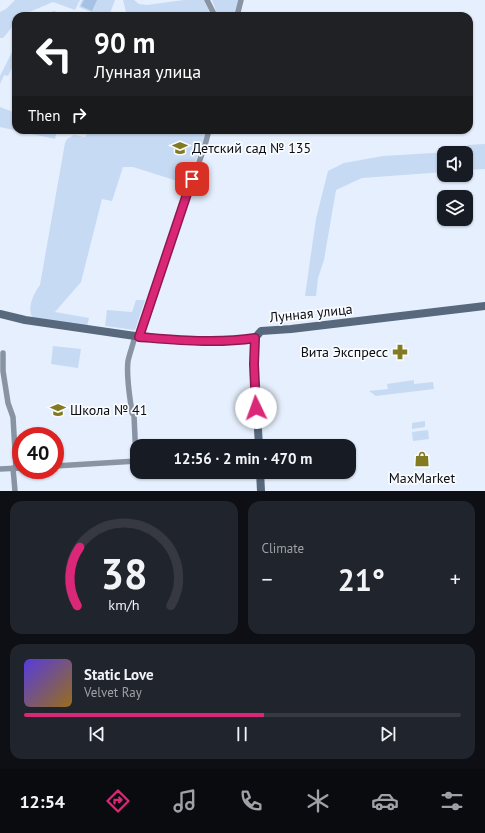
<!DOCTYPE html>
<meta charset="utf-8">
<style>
:root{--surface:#171b24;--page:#20242c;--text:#f1f3f6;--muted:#9ea1a6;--line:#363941;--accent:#db2777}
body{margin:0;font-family:"PT Sans",sans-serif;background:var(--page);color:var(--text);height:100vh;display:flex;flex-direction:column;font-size:15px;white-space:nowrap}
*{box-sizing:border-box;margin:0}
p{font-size:13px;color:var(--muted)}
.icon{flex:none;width:22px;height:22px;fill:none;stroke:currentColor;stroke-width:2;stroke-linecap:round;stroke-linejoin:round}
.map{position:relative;height:491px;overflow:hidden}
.sheet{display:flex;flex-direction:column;gap:10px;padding:10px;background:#0d0f14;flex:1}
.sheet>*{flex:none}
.guide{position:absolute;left:12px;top:12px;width:461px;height:122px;border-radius:12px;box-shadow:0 1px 3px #0004;background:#202124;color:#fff;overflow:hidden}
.controls{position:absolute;left:437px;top:146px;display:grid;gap:8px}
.controls a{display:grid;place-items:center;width:36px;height:36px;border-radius:8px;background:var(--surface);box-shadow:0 1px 3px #0004;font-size:20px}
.speed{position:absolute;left:12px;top:427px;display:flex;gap:8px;font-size:20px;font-weight:700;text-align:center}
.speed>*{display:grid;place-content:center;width:52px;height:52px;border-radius:50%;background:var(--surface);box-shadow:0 1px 3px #0004;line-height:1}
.speed .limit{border:6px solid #d22;background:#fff;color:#111}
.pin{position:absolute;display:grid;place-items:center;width:34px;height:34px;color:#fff;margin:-17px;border-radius:8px;box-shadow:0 2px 6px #0006}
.me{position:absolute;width:44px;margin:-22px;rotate:357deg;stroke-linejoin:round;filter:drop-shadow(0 0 3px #0008)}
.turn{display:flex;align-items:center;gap:14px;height:84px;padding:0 16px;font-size:18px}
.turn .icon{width:52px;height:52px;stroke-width:2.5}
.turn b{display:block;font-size:28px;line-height:34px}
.then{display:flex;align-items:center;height:38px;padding:0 16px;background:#0003;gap:8px;font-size:15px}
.big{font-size:30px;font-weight:700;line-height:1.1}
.sheet .card{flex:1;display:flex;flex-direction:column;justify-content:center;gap:6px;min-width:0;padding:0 14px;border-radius:12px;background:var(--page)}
.sheet .dial{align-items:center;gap:0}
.dial svg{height:104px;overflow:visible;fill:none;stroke:var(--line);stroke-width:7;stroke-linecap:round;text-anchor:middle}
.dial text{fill:var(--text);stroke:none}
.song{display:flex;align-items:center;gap:12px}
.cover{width:48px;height:48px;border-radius:6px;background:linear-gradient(135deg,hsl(250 70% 55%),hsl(40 70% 35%))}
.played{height:4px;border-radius:2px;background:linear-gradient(90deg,var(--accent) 55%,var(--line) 55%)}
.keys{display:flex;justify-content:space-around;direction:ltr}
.heat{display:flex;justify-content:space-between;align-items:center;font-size:22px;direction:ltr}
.sheet .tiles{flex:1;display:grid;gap:10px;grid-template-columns:1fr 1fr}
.card:last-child{grid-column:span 2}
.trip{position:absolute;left:130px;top:439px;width:226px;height:40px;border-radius:12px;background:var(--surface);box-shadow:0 1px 3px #0004;font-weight:700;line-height:40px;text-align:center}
.tab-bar{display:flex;height:64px;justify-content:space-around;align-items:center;background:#090b0e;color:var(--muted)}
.tab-bar .icon{width:28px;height:28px}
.tab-bar .current{color:var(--accent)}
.tab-bar b{font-size:18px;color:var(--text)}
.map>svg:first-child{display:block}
</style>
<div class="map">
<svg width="485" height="491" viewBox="0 0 485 491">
<rect width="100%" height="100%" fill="#e5effd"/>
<g fill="#c7daf3">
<path d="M15 0H80L75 10 53 2C45 5 22 16 16 16 16 24 8 32 3 38H0V12L6 9Z"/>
<polygon points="82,0 115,0 109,16 100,16 79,7"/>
<polygon points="123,0 134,0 139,4 147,5 184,0 204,0 211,16 127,16"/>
<polygon points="212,0 239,0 235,16 218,16"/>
<polygon points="54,11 67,16 41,16"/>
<polygon points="16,44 16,59 8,76 4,75 0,84 0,76"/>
<polygon points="0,107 16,113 16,130 57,130 55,139 0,127"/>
<path d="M90 130H206L202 144 187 184 133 167H123L112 201 102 199 81 282 55 312 89 318 87 326 33 318C26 309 34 293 40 285L65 143 67 139 74 135 85 137Z"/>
<polygon points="485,144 485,169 466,170 466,153 444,153 444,172 362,178 336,190 324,260 318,278 316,296 305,296 316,219 328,171 344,163 383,156 468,151 468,145"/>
<polygon points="136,300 145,300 135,330 105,326 107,310 132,312"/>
<polygon points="53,346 81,349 78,368 51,364"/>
<polygon points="414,380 414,384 433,382 434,389 376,396 369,391 388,389 387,384"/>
<polygon points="425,421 425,427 412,429 412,423"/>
<polygon points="428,430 429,439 413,441 412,432"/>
</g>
<polygon fill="#a7c1e5" points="84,0 97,0 92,11 81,6"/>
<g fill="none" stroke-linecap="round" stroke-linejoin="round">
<g stroke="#8894a3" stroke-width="5.5">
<polyline points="207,0 215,16"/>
<polyline points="237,16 241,0"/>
<path d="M135 336C133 345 130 352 128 361 126 378 130 397 132 413L134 415 136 461"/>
<polyline points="139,337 205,145 209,130"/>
<polyline points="3,353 3,371 8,403 13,417 16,468"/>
<polyline points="55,466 137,461"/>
<polyline points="13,468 15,491"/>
<polyline points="0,469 21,468"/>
</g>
<g stroke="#58697e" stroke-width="8">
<polyline points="0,314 25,320 135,336 174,340 225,341 255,338 261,331 291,329 485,306"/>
<polyline points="255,338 254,364 259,446"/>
<polyline points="260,472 261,491"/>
</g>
</g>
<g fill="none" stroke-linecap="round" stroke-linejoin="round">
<g stroke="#8e194d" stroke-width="10">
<path id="route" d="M192 179 139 337C178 340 216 344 255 338L254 364 256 408"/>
</g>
<use href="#route" stroke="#db2777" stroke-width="7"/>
</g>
<defs>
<g id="school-bare" transform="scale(1.2)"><path d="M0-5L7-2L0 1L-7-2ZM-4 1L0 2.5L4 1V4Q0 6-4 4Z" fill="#837b21" stroke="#f9fbff" stroke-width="2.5" paint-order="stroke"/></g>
<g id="pharmacy-bare" transform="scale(1.2)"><path d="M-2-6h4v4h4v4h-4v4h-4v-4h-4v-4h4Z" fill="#837b21" stroke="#f9fbff" stroke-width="2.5" paint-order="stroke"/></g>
<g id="shop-bare" transform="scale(1.2)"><path d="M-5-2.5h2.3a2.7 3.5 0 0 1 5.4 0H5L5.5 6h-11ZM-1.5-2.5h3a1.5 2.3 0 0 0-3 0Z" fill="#837b21" stroke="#f9fbff" stroke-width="2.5" paint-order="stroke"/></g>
</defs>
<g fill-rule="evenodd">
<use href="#school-bare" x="180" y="148"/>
<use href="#pharmacy-bare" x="400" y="352"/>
<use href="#school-bare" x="58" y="410"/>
<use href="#shop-bare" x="422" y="459"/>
</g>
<g text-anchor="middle" stroke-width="3.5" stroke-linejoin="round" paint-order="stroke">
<g font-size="14" fill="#090d13" stroke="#f9fbff" text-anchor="start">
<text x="192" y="153">Детский сад № 135</text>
<text x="388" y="357" text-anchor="end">Вита Экспресс</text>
<text x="70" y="415">Школа № 41</text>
<text x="422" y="483" text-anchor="middle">MaxMarket</text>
</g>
<g font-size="14" fill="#090d13" stroke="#f9fbff">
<text transform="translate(311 313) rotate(-6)" y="5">Лунная улица</text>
</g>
</g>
</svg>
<div class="controls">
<a><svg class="icon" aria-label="sound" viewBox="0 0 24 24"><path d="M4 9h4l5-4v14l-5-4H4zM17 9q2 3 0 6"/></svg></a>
<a><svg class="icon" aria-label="layers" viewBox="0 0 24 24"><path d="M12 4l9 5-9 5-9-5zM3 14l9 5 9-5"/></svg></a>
</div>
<div class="speed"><div class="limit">40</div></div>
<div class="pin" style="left:192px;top:179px;background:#d93025"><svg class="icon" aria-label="arrive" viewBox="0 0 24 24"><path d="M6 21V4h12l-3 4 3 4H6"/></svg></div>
<svg class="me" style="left:256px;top:408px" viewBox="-20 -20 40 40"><circle r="19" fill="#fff"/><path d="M0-13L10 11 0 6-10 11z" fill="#db2777"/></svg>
<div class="trip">12:56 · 2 min · 470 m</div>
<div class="guide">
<div class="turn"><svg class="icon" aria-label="left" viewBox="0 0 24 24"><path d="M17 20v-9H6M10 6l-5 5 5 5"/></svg><div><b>90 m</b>Лунная улица</div></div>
<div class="then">Then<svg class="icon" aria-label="right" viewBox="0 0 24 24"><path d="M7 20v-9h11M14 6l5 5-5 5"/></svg></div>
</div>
</div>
<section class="sheet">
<div class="tiles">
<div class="card dial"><svg viewBox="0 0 100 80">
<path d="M14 69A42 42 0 1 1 86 69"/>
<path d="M14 69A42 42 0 0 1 16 24" stroke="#db2777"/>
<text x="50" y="56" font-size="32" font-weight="700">38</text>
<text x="50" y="72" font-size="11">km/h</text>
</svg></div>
<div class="card"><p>Climate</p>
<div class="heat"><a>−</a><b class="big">21°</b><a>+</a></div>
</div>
<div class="card">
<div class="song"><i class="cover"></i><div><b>Static Love</b><p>Velvet Ray</p></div></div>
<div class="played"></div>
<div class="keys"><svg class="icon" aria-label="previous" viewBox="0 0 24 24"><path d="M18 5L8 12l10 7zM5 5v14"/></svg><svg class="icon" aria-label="pause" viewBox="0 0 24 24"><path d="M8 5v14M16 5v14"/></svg><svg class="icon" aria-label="next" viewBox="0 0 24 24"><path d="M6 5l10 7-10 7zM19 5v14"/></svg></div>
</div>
</div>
</section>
<nav class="tab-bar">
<b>12:54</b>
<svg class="icon current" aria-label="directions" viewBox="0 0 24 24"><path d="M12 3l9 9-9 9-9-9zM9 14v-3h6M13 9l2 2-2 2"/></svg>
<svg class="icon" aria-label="music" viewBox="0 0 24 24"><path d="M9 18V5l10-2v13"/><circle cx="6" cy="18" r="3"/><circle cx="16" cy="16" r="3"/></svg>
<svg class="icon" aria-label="phone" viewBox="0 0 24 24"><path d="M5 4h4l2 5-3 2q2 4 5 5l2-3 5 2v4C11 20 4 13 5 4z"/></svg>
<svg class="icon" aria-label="climate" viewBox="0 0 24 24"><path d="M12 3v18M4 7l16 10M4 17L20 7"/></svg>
<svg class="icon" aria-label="car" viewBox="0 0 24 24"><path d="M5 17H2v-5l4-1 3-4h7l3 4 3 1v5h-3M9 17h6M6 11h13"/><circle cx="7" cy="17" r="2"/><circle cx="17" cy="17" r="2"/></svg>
<svg class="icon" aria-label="filters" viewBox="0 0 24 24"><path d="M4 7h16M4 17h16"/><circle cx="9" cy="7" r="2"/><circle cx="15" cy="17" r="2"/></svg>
</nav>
